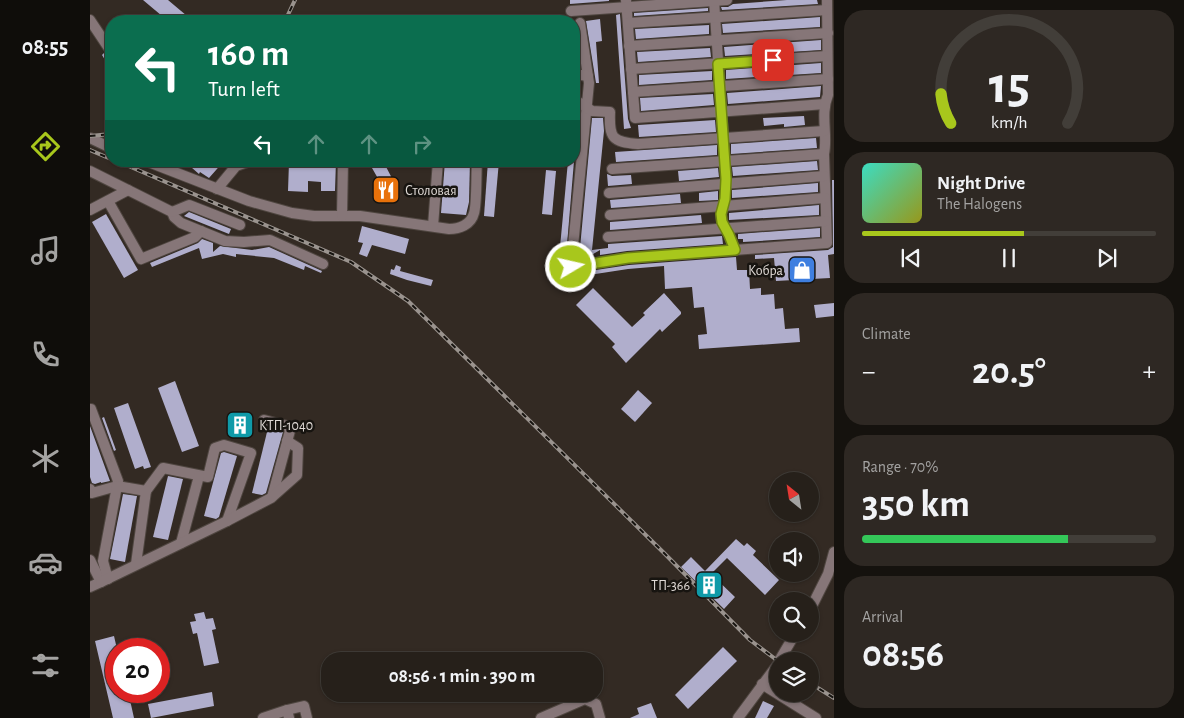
<!DOCTYPE html>
<meta charset="utf-8">
<style>
:root{--surface:#26201a;--page:#2e2823;--text:#f1f3f6;--muted:#a4a3a2;--line:#423e39;--accent:#a8c71c}
body{margin:0;font-family:"Alegreya Sans",sans-serif;background:var(--page);color:var(--text);height:100vh;display:flex;flex-direction:column;font-size:19px;white-space:nowrap}
*{box-sizing:border-box;margin:0}
p{font-size:16px;color:var(--muted)}
.icon{flex:none;width:28px;height:28px;fill:none;stroke:currentColor;stroke-width:2;stroke-linecap:round;stroke-linejoin:round}
.map{position:relative;flex:1;overflow:hidden}
.drawer{display:flex;flex-direction:column;gap:10px;padding:10px;background:#15120e;width:350px}
.drawer>*{flex:none}
.top-card{position:absolute;left:15px;top:15px;width:475px;height:152px;border-radius:20px;box-shadow:0 1px 4px #0004,0 0 0 1px var(--line);background:#0b6e4f;color:#fff;overflow:hidden}
.needle{width:32px;rotate:330deg}
.buttons{position:absolute;left:679px;top:472px;display:grid;gap:10px}
.buttons a{display:grid;place-items:center;width:50px;height:50px;border-radius:50%;background:var(--surface);box-shadow:0 1px 4px #0004,0 0 0 1px var(--line);font-size:25px}
.speed{position:absolute;left:15px;top:638px;display:flex;gap:10px;font-size:25px;font-weight:700;text-align:center}
.speed>*{display:grid;place-content:center;width:65px;height:65px;border-radius:50%;background:var(--surface);box-shadow:0 1px 4px #0004,0 0 0 1px var(--line);line-height:1}
.speed .limit{border:8px solid #d22;background:#fff;color:#111}
.pin{position:absolute;display:grid;place-items:center;width:42px;height:42px;color:#fff;margin:-21px;border-radius:10px;box-shadow:0 2px 8px #0006}
.me{position:absolute;width:55px;margin:-28px;rotate:81deg;stroke-linejoin:round;filter:drop-shadow(0 0 4px #0008)}
.turn{display:flex;align-items:center;gap:18px;height:105px;padding:0 20px;font-size:22px}
.turn .icon{width:65px;height:65px;stroke-width:2.5}
.turn b{display:block;font-size:35px;line-height:42px}
.lanes{display:flex;align-items:center;height:48px;padding:0 20px;background:#0003;justify-content:center;gap:25px;direction:ltr}
.lanes .off{opacity:.35}
.big{font-size:38px;font-weight:700;line-height:1.1}
.drawer .card{flex:1;display:flex;flex-direction:column;justify-content:center;gap:8px;min-width:0;padding:0 18px;border-radius:20px;background:var(--page)}
.drawer .dial{align-items:center;gap:0}
.dial svg{height:130px;overflow:visible;fill:none;stroke:var(--line);stroke-width:7;stroke-linecap:round;text-anchor:middle}
.dial text{fill:var(--text);stroke:none}
.song{display:flex;align-items:center;gap:15px}
.cover{width:60px;height:60px;border-radius:8px;background:linear-gradient(135deg,hsl(170 70% 55%),hsl(60 70% 35%))}
.played{height:5px;border-radius:2px;background:linear-gradient(90deg,var(--accent) 55%,var(--line) 55%)}
.keys{display:flex;justify-content:space-around;direction:ltr}
.heat{display:flex;justify-content:space-between;align-items:center;font-size:28px;direction:ltr}
.charge{height:8px;border-radius:4px;background:linear-gradient(90deg,#34c759 70%,var(--line) 0)}
.trip{position:absolute;left:231px;top:652px;width:282px;height:50px;border-radius:20px;background:var(--surface);box-shadow:0 1px 4px #0004,0 0 0 1px var(--line);font-weight:700;line-height:50px;text-align:center}
main{display:flex;flex:1;min-height:0}
.tab-bar{display:flex;flex-direction:column;width:90px;justify-content:space-around;align-items:center;background:#0f0d0a;color:var(--muted)}
.tab-bar .icon{width:35px;height:35px}
.tab-bar .selected{color:var(--accent)}
.tab-bar b{font-size:22px;color:var(--text)}
.map>svg:first-child{display:block}
</style>
<main>
<nav class="tab-bar">
<b>08:55</b>
<svg class="icon selected" aria-label="directions" viewBox="0 0 24 24"><path d="M12 3l9 9-9 9-9-9zM9 14v-3h6M13 9l2 2-2 2"/></svg>
<svg class="icon" aria-label="music" viewBox="0 0 24 24"><path d="M9 18V5l10-2v13"/><circle cx="6" cy="18" r="3"/><circle cx="16" cy="16" r="3"/></svg>
<svg class="icon" aria-label="phone" viewBox="0 0 24 24"><path d="M5 4h4l2 5-3 2q2 4 5 5l2-3 5 2v4C11 20 4 13 5 4z"/></svg>
<svg class="icon" aria-label="climate" viewBox="0 0 24 24"><path d="M12 3v18M4 7l16 10M4 17L20 7"/></svg>
<svg class="icon" aria-label="car" viewBox="0 0 24 24"><path d="M5 17H2v-5l4-1 3-4h7l3 4 3 1v5h-3M9 17h6M6 11h13"/><circle cx="7" cy="17" r="2"/><circle cx="17" cy="17" r="2"/></svg>
<svg class="icon" aria-label="filters" viewBox="0 0 24 24"><path d="M4 7h16M4 17h16"/><circle cx="9" cy="7" r="2"/><circle cx="15" cy="17" r="2"/></svg>
</nav>
<div class="map">
<svg width="744" height="718" viewBox="0 0 744 718">
<rect width="100%" height="100%" fill="#332a23"/>
<g fill="#b0aecc">
<polygon points="53,0 78,0 103,21 78,21"/>
<polygon points="480,0 519,0 519,1 480,4"/>
<polygon points="697,0 727,0 728,4 632,10 631,7 638,7 643,4"/>
<polygon points="618,8 618,11 544,16 544,13"/>
<polygon points="530,14 538,119 541,128 534,129 526,15"/>
<polygon points="730,17 730,27 633,33 632,24"/>
<polygon points="510,19 512,41 506,42 509,83 506,83 496,21"/>
<polygon points="619,25 619,34 546,39 545,29"/>
<polygon points="484,38 485,38 489,64 484,66"/>
<polygon points="731,40 731,50 635,56 634,47"/>
<polygon points="620,48 621,57 548,62 547,52"/>
<polygon points="14,53 21,53 21,70 12,55"/>
<polygon points="731,63 731,73 636,79 636,70"/>
<polygon points="622,71 622,80 549,85 549,75"/>
<polygon points="731,86 730,97 638,104 637,93"/>
<polygon points="623,94 624,105 551,111 550,98"/>
<polygon points="484,111 489,111 487,136 484,136"/>
<polygon points="714,116 715,125 694,127 694,124 674,126 673,118"/>
<polygon points="502,118 513,118 514,131 502,250 518,248 518,244 632,236 633,244 537,251 510,255 510,250 498,257 489,259"/>
<polygon points="625,120 626,132 549,137 548,125"/>
<polygon points="726,138 727,148 641,154 641,144"/>
<polygon points="627,145 627,155 526,162 525,152"/>
<polygon points="94,161 134,161 119,178 110,172 109,174"/>
<polygon points="246,161 245,191 231,191 231,182 218,181 218,192 198,191 199,162"/>
<polygon points="278,161 293,161 305,184 302,186 305,192 298,196"/>
<polygon points="355,161 380,161 379,202 376,215 351,213"/>
<polygon points="398,161 409,161 404,217 394,216"/>
<polygon points="478,161 484,161 475,269 468,269"/>
<polygon points="727,161 728,170 643,176 642,167"/>
<polygon points="628,168 629,177 589,181 588,171"/>
<polygon points="456,170 466,171 462,215 452,214"/>
<polygon points="517,174 522,176 541,175 542,184 518,186"/>
<polygon points="742,180 744,180 744,254 738,255 740,278 686,281 684,258 665,259 665,255 738,250 743,247"/>
<polygon points="728,183 728,192 642,198 642,190"/>
<polygon points="628,191 628,200 609,201 609,193"/>
<polygon points="590,194 591,203 521,208 520,200"/>
<polygon points="729,205 729,215 639,220 639,213"/>
<polygon points="99,212 141,229 139,234 94,216"/>
<polygon points="16,214 48,270 34,278 2,222"/>
<polygon points="611,215 612,223 520,230 520,222"/>
<polygon points="272,226 319,239 315,254 282,245 277,257 269,254 273,243 268,242"/>
<polygon points="730,228 730,237 653,242 653,239 648,239 648,234"/>
<polygon points="112,239 123,243 123,252 130,246 162,250 179,247 232,271 231,273 215,266 214,270 184,258 146,254 146,257 133,254 112,259 109,248 62,267 60,263 108,243"/>
<polygon points="646,257 647,270 659,270 660,289 671,288 671,295 684,294 685,309 693,308 695,329 709,328 710,342 609,349 608,335 617,334 614,307 604,308 602,287 575,289 574,266 538,269 486,277 486,273 539,265"/>
<polygon points="306,265 311,267 310,271 343,280 341,286 317,280 300,274 301,269 304,270"/>
<polygon points="503,288 542,327 555,315 553,313 574,293 591,312 591,314 572,332 570,329 536,363 522,347 525,344 486,305"/>
<polygon points="744,303 744,316 726,318 724,305"/>
<polygon points="85,381 109,446 92,452 68,388"/>
<polygon points="548,390 562,403 545,422 531,409"/>
<polygon points="38,403 61,467 54,469 53,466 45,469 24,408"/>
<polygon points="14,417 26,450 24,451 12,418"/>
<polygon points="0,426 20,481 11,483 11,482 5,484 2,483 0,477"/>
<polygon points="178,428 193,432 176,493 172,495 162,493"/>
<polygon points="134,452 147,456 129,517 126,519 114,516 131,453"/>
<polygon points="78,476 93,479 78,540 63,537"/>
<polygon points="33,494 47,496 35,562 20,559"/>
<polygon points="646,539 654,546 657,543 666,551 663,555 689,580 675,595 637,558 621,574 645,597 634,609 591,567 601,557 615,571"/>
<polygon points="114,612 116,619 123,618 126,629 122,630 129,663 114,666 107,633 103,634 100,622 106,621 104,614"/>
<polygon points="24,636 27,649 26,691 38,691 44,718 23,718 5,641"/>
<polygon points="633,647 647,661 598,709 585,695"/>
<polygon points="122,692 124,706 61,718 58,704"/>
<polygon points="673,701 684,706 677,718 665,718"/>
<polygon points="561,703 567,718 540,718 549,714 547,708"/>
</g>
<g fill="none" stroke-linecap="round" stroke-linejoin="round">
<g stroke="#4f4640" stroke-width="12">
<g id="minor">
<polyline points="536,0 545,118 735,104"/>
<polyline points="624,0 636,179 635,199 631,214 632,222 639,235 645,250"/>
<polyline points="481,11 637,0"/>
<polyline points="0,20 18,47"/>
<path d="M490 23 499 83 481 267 538 258 737 243 734 154C738 135 730 114 738 95L737 0"/>
<polyline points="538,23 737,10"/>
<polyline points="539,46 738,33"/>
<polyline points="541,69 737,56"/>
<polyline points="484,74 498,76"/>
<polyline points="543,92 738,79"/>
<path d="M484 102 490 103 502 111 520 112C519 138 522 142 548 144L734 131"/>
<polyline points="0,138 21,148"/>
<path d="M56 161 159 201 202 213 224 216H270L359 229C369 229 381 225 384 213 387 204 386 173 387 161"/>
<polyline points="522,169 734,154"/>
<polyline points="0,171 82,212 84,217 91,223 135,241 154,242 180,240 233,264"/>
<polyline points="127,189 146,166 160,161"/>
<polyline points="519,193 734,176"/>
<polyline points="18,201 51,259 105,237 111,231"/>
<polyline points="0,210 38,190"/>
<polyline points="82,212 99,205 150,225"/>
<polyline points="520,215 735,198"/>
<polyline points="252,216 253,161"/>
<polyline points="343,226 348,161"/>
<polyline points="518,237 736,221"/>
<polyline points="0,409 1,409 28,481 27,486 2,493 0,489"/>
<polyline points="174,420 201,427 182,497"/>
<polyline points="56,491 73,468 118,477 125,448 134,445 161,453 137,521"/>
<polyline points="91,543 109,476"/>
<polyline points="0,560 11,582 0,587"/>
<polyline points="18,579 13,561 27,486 56,491 46,564"/>
<polyline points="11,582 137,521 181,498 207,475 208,448 197,441"/>
<polyline points="720,610 738,574 744,552"/>
<polyline points="689,661 705,634"/>
<polyline points="672,684 726,718"/>
<polyline points="197,710 214,706 217,718"/>
<polyline points="173,718 197,710 199,718"/>
<polyline points="451,718 495,699 506,704 510,718"/>
<polyline points="648,718 688,664"/>
</g>
</g>
<use href="#minor" stroke="#867678" stroke-width="10"/>
<g stroke="#9a938e" stroke-width="4">
<g id="rail">
<polyline points="195,21 205,0"/>
<polyline points="0,136 21,134"/>
<polyline points="0,150 21,159"/>
<polyline points="27,161 261,262 318,301 574,553 660,640 688,661"/>
<polyline points="720,683 744,698"/>
</g>
</g>
<use href="#rail" stroke="#171410" stroke-width="2" stroke-dasharray="5.5" stroke-linecap="butt"/>
</g>
<g fill="none" stroke-linecap="round" stroke-linejoin="round">
<g stroke="#6d8112" stroke-width="12">
<polyline id="route" points="481,267 538,258 645,250 639,235 632,222 631,214 635,199 636,179 628,64 683,60"/>
</g>
<use href="#route" stroke="#a8c71c" stroke-width="9"/>
</g>
<defs>
<g id="restaurant-square" transform="scale(1.4375)"><rect x="-9" y="-9" width="18" height="18" rx="4" fill="#e8710a" stroke="#171410"/><path d="M-5-6h1v4h1v-4h1v4h1v-4h1v5L-1.5 .5V6h-2V.5L-5-1ZM5-6V6H3V1.5H1.5Q1.5-4 5-6Z" fill="#fff"/></g>
<g id="shop-square" transform="scale(1.4375)"><rect x="-9" y="-9" width="18" height="18" rx="4" fill="#3f7fe0" stroke="#171410"/><path d="M-5-2.5h2.3a2.7 3.5 0 0 1 5.4 0H5L5.5 6h-11ZM-1.5-2.5h3a1.5 2.3 0 0 0-3 0Z" fill="#fff"/></g>
<g id="building-square" transform="scale(1.4375)"><rect x="-9" y="-9" width="18" height="18" rx="4" fill="#0f9aa8" stroke="#171410"/><path d="M-4-6H4V6H1V3H-1V6H-4ZM-2.5-4.3h1.7v1.8h-1.7ZM.8-4.3h1.7v1.8H.8ZM-2.5-1h1.7V.8h-1.7ZM.8-1h1.7V.8H.8Z" fill="#fff"/></g>
</defs>
<g fill-rule="evenodd">
<use href="#restaurant-square" x="296" y="190"/>
<use href="#shop-square" x="712" y="270"/>
<use href="#building-square" x="150" y="425"/>
<use href="#building-square" x="619" y="585"/>
</g>
<g text-anchor="middle" stroke-width="5" stroke-linejoin="round" paint-order="stroke">
<g font-size="14" fill="#e0dad6" stroke="#171410" text-anchor="start">
<text x="315" y="195">Столовая</text>
<text x="693" y="275" text-anchor="end">Кобра</text>
<text x="169" y="430">КТП-1040</text>
<text x="600" y="590" text-anchor="end">ТП-366</text>
</g>
</g>
</svg>
<div class="buttons">
<a><svg class="needle" viewBox="-14 -14 28 28"><path d="M0-13l5 13h-10z" fill="#e53935"/><path d="M0 13l5-13h-10z" fill="#a4a3a2"/></svg></a>
<a><svg class="icon" aria-label="sound" viewBox="0 0 24 24"><path d="M4 9h4l5-4v14l-5-4H4zM17 9q2 3 0 6"/></svg></a>
<a><svg class="icon" aria-label="search" viewBox="0 0 24 24"><circle cx="10" cy="10" r="6"/><path d="M15 15l6 6"/></svg></a>
<a><svg class="icon" aria-label="layers" viewBox="0 0 24 24"><path d="M12 4l9 5-9 5-9-5zM3 14l9 5 9-5"/></svg></a>
</div>
<div class="speed"><div class="limit">20</div></div>
<div class="pin" style="left:683px;top:60px;background:#d93025"><svg class="icon" aria-label="arrive" viewBox="0 0 24 24"><path d="M6 21V4h12l-3 4 3 4H6"/></svg></div>
<svg class="me" style="left:481px;top:267px" viewBox="-20 -20 40 40"><circle r="17" fill="#a8c71c" stroke="#fff" stroke-width="3"/><path d="M0-11L8 9 0 5-8 9z" fill="#fff"/></svg>
<div class="trip">08:56 · 1 min · 390 m</div>
<div class="top-card">
<div class="turn"><svg class="icon" aria-label="left" viewBox="0 0 24 24"><path d="M17 20v-9H6M10 6l-5 5 5 5"/></svg><div><b>160 m</b>Turn left</div></div>
<div class="lanes"><svg class="icon" aria-label="left" viewBox="0 0 24 24"><path d="M17 20v-9H6M10 6l-5 5 5 5"/></svg><svg class="icon off" aria-label="ahead" viewBox="0 0 24 24"><path d="M12 20V5M6 11l6-6 6 6"/></svg><svg class="icon off" aria-label="ahead" viewBox="0 0 24 24"><path d="M12 20V5M6 11l6-6 6 6"/></svg><svg class="icon off" aria-label="right" viewBox="0 0 24 24"><path d="M7 20v-9h11M14 6l5 5-5 5"/></svg></div>
</div>
</div>
<section class="drawer">
<div class="card dial"><svg viewBox="0 0 100 80">
<path d="M14 69A42 42 0 1 1 86 69"/>
<path d="M14 69A42 42 0 0 1 8 51" stroke="#a8c71c"/>
<text x="50" y="56" font-size="32" font-weight="700">15</text>
<text x="50" y="72" font-size="11">km/h</text>
</svg></div>
<div class="card">
<div class="song"><i class="cover"></i><div><b>Night Drive</b><p>The Halogens</p></div></div>
<div class="played"></div>
<div class="keys"><svg class="icon" aria-label="previous" viewBox="0 0 24 24"><path d="M18 5L8 12l10 7zM5 5v14"/></svg><svg class="icon" aria-label="pause" viewBox="0 0 24 24"><path d="M8 5v14M16 5v14"/></svg><svg class="icon" aria-label="next" viewBox="0 0 24 24"><path d="M6 5l10 7-10 7zM19 5v14"/></svg></div>
</div>
<div class="card"><p>Climate</p>
<div class="heat"><a>−</a><b class="big">20.5°</b><a>+</a></div>
</div>
<div class="card"><p>Range · 70%</p><b class="big">350 km</b><div class="charge"></div></div>
<div class="card"><p>Arrival</p><b class="big">08:56</b></div>
</section>
</main>
